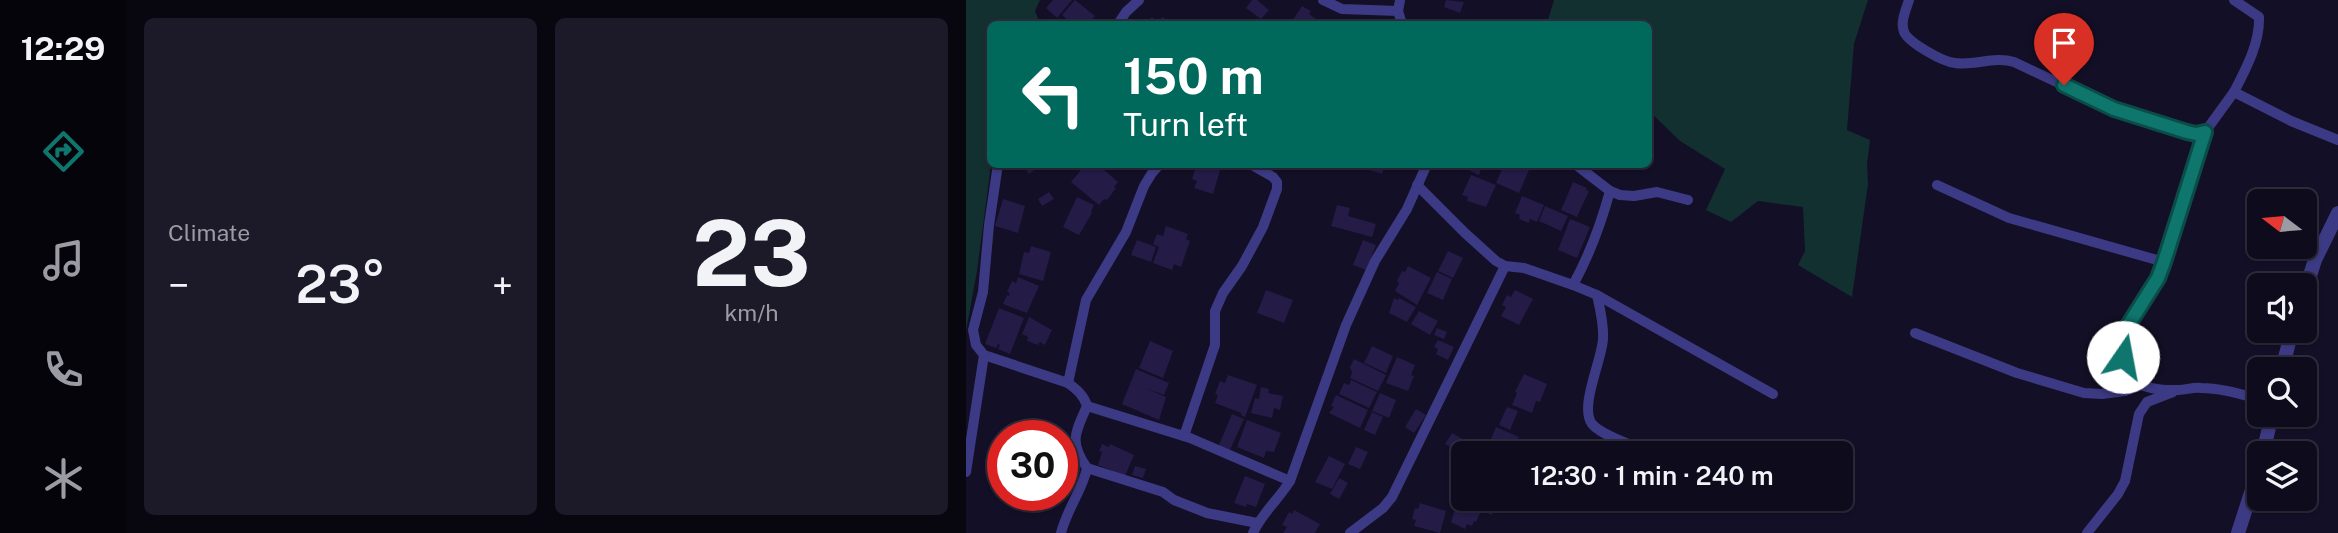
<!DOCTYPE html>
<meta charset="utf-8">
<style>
:root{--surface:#0e0b1c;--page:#1c1929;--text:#f1f3f6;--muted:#9b9ba3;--line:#2e2b3b;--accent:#0f766e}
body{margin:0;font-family:"Public Sans",sans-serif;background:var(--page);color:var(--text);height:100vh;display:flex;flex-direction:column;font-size:26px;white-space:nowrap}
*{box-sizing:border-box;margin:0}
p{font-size:23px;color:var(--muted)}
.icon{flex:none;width:38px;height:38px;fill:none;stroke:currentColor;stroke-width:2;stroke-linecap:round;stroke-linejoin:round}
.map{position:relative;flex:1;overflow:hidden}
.side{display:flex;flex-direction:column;gap:18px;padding:18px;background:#08060f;width:840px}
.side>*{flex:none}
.banner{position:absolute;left:21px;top:21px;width:665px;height:147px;border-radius:10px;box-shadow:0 2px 5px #0004,0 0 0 2px var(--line);background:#00695c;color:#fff;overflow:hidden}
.needle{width:46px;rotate:286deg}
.fabs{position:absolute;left:1281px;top:189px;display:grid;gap:14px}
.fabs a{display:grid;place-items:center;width:70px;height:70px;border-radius:10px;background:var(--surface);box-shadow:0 2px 5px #0004,0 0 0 2px var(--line);font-size:35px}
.speed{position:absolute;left:21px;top:420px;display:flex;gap:14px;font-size:35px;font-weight:700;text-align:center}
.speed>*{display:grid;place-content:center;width:91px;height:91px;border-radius:50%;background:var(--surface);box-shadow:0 2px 5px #0004,0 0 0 2px var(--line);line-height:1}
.speed .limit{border:10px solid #d22;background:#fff;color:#111}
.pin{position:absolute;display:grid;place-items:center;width:60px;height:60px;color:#fff;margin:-72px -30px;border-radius:50% 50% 50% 0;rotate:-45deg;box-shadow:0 0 7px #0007}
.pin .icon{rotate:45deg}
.me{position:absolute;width:77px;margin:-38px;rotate:12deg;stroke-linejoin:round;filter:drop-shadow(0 0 5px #0008)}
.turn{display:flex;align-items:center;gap:24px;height:147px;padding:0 21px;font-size:32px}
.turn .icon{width:91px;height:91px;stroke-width:2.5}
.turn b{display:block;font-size:49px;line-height:60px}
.big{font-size:52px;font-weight:600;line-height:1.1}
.side .card{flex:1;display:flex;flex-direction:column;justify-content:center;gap:10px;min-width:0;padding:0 24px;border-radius:10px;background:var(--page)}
.side .dial{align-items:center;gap:0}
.dial b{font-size:91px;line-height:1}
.heat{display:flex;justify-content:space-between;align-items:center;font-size:38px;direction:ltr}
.side .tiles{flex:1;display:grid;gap:18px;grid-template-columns:repeat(2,1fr)}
.trip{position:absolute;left:485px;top:441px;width:402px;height:70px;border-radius:10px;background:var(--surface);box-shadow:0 2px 5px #0004,0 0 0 2px var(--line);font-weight:600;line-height:70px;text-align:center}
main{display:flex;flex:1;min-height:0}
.dock{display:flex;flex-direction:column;width:126px;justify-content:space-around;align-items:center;background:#06040b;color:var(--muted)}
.dock .icon{width:49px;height:49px}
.dock .on{color:var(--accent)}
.dock b{font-size:32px;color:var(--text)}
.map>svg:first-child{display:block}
</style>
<main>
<nav class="dock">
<b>12:29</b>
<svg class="icon on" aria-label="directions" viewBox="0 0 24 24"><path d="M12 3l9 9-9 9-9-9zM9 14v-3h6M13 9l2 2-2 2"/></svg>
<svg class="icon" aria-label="music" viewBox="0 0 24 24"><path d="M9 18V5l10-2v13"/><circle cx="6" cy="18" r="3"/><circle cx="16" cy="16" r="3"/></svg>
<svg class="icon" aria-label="phone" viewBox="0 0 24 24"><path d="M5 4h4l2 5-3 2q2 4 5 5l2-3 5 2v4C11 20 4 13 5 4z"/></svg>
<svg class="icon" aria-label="climate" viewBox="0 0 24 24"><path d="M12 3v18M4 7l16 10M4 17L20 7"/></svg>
</nav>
<section class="side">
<div class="tiles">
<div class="card"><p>Climate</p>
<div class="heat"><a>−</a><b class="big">23°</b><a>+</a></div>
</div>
<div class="card dial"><b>23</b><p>km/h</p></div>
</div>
</section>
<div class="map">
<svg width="1372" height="533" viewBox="0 0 1372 533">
<rect width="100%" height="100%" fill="#130f26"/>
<g fill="#12302f">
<polygon points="0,0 74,0 69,11 74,24 24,24 25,165 11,271 0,331"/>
<polygon points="588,0 902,0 888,44 881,130 904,140 901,164 902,184 886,297 832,265 839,251 837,207 792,201 765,222 740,210 759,169 714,141 683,111 682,24 583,24 581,23"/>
</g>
<g fill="#241b47">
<polygon points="87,0 106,0 91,18 80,8"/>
<polygon points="109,0 129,16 122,24 106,24 96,15"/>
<polygon points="286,0 291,0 303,10 295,19 280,8"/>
<polygon points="480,0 498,2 494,13 478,7"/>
<polygon points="336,6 345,11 343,14 350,19 346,24 334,24 327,20"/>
<polygon points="186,17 191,22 197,17 204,24 178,24"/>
<polygon points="56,164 76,164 63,174"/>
<polygon points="120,164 131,164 152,182 148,187 150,188 141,200 138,199 133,205 105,182"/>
<polygon points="233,164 255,167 247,194 228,188 231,181 226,179 230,166"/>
<polygon points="385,164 419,164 416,174"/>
<polygon points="490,164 517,164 513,175"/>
<polygon points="545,164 552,164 563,170 553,193 530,183 538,165 544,168"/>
<polygon points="505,175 530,185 520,207 501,201 502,197 496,195"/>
<polygon points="607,182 621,188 620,190 623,191 611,217 595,210"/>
<polygon points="83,192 88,199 76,206 72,199"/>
<polygon points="556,196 578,205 571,222 564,219 563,223 553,219 554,215 549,213"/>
<polygon points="111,197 128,205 125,212 126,213 113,235 97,227"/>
<polygon points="37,199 59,206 52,233 29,226"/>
<polygon points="371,205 384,208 382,216 410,224 406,237 365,226"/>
<polygon points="579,206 602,216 595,231 573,221"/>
<polygon points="604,219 624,227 611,258 592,250"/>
<polygon points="200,226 222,234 220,239 224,241 215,267 208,264 206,270 187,263 193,247 187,244 191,234 197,236"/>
<polygon points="171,240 190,247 185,262 165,255"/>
<polygon points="397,240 410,245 400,270 387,265"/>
<polygon points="65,246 85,252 77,281 53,274 58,252 63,253"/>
<polygon points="482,251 497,258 487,278 472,271"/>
<polygon points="442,266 465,278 451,305 429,291 433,283 431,281 436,271 439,272"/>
<polygon points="471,272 486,279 477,300 461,293"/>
<polygon points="52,277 73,286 61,313 37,304 41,295 43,296 44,293 41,292 46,281 50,283"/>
<polygon points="300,290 327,300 318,323 291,313"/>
<polygon points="549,290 567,299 553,325 535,316 540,307 536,305 541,295 545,297"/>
<polygon points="428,298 432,300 433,298 450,307 441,322 423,313"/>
<polygon points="33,308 58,318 44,354 32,349 34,345 32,344 30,348 19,344"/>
<polygon points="453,311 472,321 464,335 445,324"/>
<polygon points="63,317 86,330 79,345 74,342 72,345 61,341 62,337 56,334"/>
<polygon points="471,328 481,332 478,339 468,335"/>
<polygon points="472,340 488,347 482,360 470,354 472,349 468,347"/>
<polygon points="184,341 207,351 197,378 173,368"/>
<polygon points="406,346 427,356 420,373 398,363"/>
<polygon points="431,357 449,365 445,375 448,376 442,391 420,383"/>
<polygon points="388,359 420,375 412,391 384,378 386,373 384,367"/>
<polygon points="170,369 203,383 198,395 179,388 200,397 193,420 156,404"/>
<polygon points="558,374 581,384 574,402 570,401 566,413 546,405 551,393 549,392"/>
<polygon points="262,375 291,385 279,417 275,415 275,413 249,403 252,395 249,394 254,381 259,383"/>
<polygon points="385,380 411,392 403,408 373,394 378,383 383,385"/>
<polygon points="295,387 303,389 302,393 317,396 314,410 308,408 306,418 285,413 289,398 293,399"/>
<polygon points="414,393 430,400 423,418 406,411"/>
<polygon points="370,395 402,410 394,428 363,413 368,407 365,406"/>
<polygon points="541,407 552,411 544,430 533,425"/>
<polygon points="450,409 460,415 448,433 439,427"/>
<polygon points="406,412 417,417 409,435 398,430"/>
<polygon points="266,414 278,419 263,452 252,447"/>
<polygon points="281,420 315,433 308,452 300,451 298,458 271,447"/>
<polygon points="530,427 553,437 546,453 523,444"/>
<polygon points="486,433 498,440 491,451 479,444"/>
<polygon points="506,439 520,446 516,453 499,453"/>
<polygon points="136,444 143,447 144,444 168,455 159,476 132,465 136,452 133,451"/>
<polygon points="390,447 402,452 394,469 382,464"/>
<polygon points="363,456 379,464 366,489 349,482"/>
<polygon points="169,466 180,469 177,478 166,475"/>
<polygon points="279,476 299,484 290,507 281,504 280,507 268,503"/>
<polygon points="373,478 382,483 373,499 364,494"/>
<polygon points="496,499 528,499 526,502 531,504 526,515 495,502"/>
<polygon points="491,502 514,513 510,522 508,521 506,526 501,524 499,529 485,522"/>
<polygon points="454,503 480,511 474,533 448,526 450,520 446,519 449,508 452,509"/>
<polygon points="328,510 354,524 349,533 317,533 321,527 316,525 323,512 326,514"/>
</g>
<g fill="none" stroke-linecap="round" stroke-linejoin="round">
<g stroke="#3d3a85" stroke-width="10">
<polyline points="357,0 376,9 432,11"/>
<polyline points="434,0 432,11 436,24"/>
<path d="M943 0C940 10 934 22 938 32 943 43 977 62 989 63 1009 66 1028 56 1048 62L1148 109 1221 133 1230 134 1239 132"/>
<polyline points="152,24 160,12 173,0"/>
<path d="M1268 92C1280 69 1294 43 1293 17L1268 0"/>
<path d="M32 164 23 225 17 292 7 330 10 345 18 355 102 383C110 389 118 395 121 406 110 432 102 441 121 468 117 489 101 509 95 533"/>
<polyline points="609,164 644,191 654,195 668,196 691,192 722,200"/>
<polyline points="451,185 499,233 530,261 539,266 558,268 607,285"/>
<polyline points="971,185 1043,218 1198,262"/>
<path d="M644 191C635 224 624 254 607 285L631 295C634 309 638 324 637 339 636 360 613 407 626 424 636 436 671 447 686 453"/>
<polyline points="631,295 807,394"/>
<polyline points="949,333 1051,373 1118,393 1136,394 1159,391 1175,385"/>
<polyline points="102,383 120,300 160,232 178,186 186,173 194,164"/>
<path d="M1293 399C1274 394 1254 388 1235 388 1227 387 1220 390 1213 390 1180 391 1151 384 1159 345 1160 338 1161 330 1163 324 1171 304 1189 284 1198 262L1239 132 1268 92 1325 121 1372 140"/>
<polyline points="121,406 224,438 324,481"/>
<polyline points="218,436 249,345 249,311 257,293 276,266 297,227 311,189 311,182 307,177 284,164"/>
<polyline points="121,468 197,492 208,500 241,513 291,523"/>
<polyline points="0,472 18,355"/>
<path d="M287 533C296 513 313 499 324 481L380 325 409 261 441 209 461 164"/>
<polyline points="384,533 417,508 426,497 539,266"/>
<polyline points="1121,533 1152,494 1159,481 1173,414 1181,402 1207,392"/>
</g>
<g stroke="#3d3a85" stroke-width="14">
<polyline points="1339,291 1349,260 1372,213"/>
<polyline points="1316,369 1326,331"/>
<polyline points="1297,453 1306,415"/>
<polyline points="1272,533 1293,468"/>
</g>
</g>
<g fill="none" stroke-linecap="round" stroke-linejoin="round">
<g stroke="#0a4d48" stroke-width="18">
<polyline id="route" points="1098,85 1148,109 1221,132 1230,134 1239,132 1198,262 1192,278 1163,324 1157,357"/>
</g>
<use href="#route" stroke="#0f766e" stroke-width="12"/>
</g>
</svg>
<div class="fabs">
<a><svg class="needle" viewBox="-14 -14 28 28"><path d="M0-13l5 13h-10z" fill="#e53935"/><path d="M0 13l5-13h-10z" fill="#9b9ba3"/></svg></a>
<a><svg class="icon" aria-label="sound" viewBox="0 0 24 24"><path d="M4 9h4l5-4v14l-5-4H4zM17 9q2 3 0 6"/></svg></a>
<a><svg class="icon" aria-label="search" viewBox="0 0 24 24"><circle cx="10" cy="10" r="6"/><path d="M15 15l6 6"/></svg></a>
<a><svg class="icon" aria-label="layers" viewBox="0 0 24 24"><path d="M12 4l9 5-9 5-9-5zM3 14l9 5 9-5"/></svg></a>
</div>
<div class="speed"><div class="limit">30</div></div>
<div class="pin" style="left:1098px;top:85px;background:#d93025"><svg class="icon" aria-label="arrive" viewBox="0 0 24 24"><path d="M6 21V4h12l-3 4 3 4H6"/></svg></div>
<svg class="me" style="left:1157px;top:357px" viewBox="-20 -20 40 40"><circle r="19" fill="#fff"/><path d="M0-13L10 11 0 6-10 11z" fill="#0f766e"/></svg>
<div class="trip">12:30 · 1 min · 240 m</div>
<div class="banner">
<div class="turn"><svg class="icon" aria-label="left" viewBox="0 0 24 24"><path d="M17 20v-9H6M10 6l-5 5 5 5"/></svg><div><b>150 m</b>Turn left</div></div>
</div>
</div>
</main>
